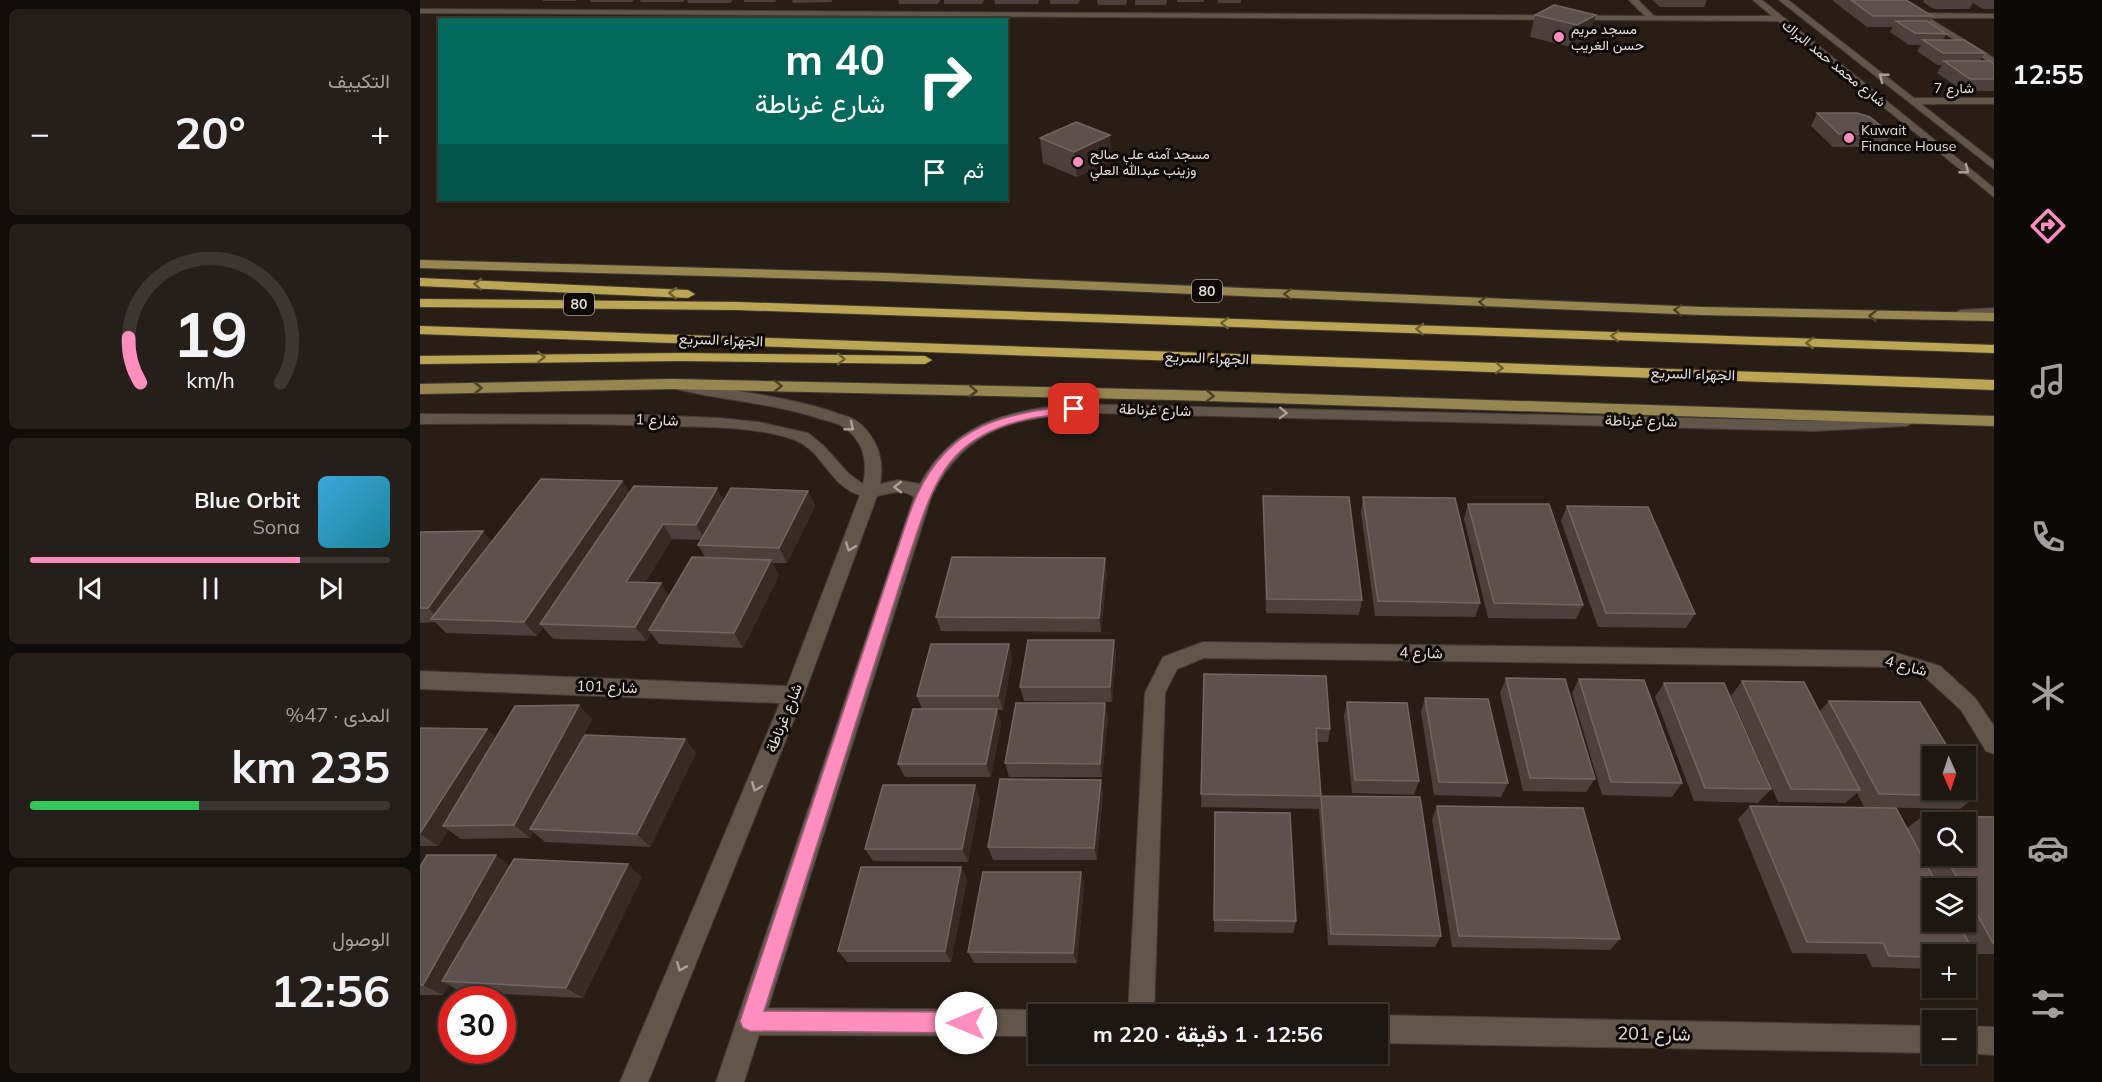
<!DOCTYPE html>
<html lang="ar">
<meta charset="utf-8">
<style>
:root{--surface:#1e1610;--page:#261f19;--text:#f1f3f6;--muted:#a19f9f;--line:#3c3530;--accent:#fe8ebd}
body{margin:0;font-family:Mulish,Vazirmatn,sans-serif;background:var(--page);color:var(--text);direction:rtl;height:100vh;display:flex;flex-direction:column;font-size:22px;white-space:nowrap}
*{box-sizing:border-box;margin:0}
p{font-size:20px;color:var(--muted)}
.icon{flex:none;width:33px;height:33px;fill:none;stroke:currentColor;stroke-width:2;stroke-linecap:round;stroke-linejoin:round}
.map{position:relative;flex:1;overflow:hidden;direction:ltr}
.sheet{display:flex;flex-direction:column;gap:9px;padding:9px;background:#100c09;width:420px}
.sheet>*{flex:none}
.banner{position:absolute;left:18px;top:18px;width:570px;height:183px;border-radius:0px;box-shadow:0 2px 4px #0004,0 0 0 2px var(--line);direction:rtl;background:#00695c;color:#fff;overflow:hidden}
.needle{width:39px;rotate:177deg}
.buttons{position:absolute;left:1502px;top:746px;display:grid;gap:12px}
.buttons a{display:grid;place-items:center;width:54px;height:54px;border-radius:0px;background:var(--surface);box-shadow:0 2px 4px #0004,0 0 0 2px var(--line);font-size:30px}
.speed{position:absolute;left:18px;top:986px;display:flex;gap:12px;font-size:30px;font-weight:700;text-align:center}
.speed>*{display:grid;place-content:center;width:78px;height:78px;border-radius:50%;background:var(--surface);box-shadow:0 2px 4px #0004,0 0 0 2px var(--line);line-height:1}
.speed .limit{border:9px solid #d22;background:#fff;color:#111}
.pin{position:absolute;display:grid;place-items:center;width:51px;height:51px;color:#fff;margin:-26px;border-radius:12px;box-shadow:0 3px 9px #0006}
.me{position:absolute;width:66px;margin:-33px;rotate:270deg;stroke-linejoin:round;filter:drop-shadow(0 0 4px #0008)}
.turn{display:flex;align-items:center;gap:21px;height:126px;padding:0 24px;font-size:27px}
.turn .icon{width:78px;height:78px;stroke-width:2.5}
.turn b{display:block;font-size:42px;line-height:51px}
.then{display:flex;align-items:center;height:57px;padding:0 24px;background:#0003;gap:12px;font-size:22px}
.big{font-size:45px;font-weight:700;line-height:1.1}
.sheet .tile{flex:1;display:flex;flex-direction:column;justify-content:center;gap:9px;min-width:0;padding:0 21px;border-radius:9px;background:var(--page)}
.sheet .dial{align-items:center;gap:0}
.dial svg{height:156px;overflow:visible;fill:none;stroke:var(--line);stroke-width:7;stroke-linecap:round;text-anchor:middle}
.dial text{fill:var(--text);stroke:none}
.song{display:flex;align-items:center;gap:18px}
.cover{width:72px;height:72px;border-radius:9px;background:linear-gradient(135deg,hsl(200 70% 55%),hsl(190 70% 35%))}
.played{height:6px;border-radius:3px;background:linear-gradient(90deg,var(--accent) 75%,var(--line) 75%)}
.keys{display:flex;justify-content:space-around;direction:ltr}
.heat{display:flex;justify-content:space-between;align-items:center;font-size:33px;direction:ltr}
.charge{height:9px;border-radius:4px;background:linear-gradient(90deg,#34c759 47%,var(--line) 0)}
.trip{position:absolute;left:608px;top:1004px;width:360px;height:60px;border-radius:0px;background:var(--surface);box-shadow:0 2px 4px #0004,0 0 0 2px var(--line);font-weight:700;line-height:60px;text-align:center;direction:rtl}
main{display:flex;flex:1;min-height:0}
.dock{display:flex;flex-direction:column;width:108px;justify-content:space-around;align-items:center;background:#0c0906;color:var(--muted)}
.dock .icon{width:42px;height:42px}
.dock .on{color:var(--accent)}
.dock b{font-size:27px;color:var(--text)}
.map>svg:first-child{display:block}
</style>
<main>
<nav class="dock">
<b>12:55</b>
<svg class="icon on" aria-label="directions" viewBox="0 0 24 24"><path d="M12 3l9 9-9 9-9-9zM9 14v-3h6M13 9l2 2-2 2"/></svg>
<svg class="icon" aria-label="music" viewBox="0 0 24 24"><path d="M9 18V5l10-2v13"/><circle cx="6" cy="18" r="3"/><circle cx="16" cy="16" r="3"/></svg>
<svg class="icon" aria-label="phone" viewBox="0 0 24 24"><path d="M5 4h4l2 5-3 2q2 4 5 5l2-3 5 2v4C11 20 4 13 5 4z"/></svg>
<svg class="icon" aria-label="climate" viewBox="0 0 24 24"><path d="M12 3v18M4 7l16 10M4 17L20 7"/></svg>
<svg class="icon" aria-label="car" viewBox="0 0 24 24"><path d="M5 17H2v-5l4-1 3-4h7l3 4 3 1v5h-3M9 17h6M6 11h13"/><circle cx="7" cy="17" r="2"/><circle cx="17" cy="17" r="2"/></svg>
<svg class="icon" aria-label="filters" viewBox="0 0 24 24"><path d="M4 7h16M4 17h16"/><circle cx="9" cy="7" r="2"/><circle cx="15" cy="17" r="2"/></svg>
</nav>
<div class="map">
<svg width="1574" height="1082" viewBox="0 0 1574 1082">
<rect width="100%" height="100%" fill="#281e15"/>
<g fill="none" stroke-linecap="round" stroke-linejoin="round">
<g stroke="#443b35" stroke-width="2">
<g id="minor">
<polygon points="1209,0 1218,0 1234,16 1352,16 1333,0 1342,0 1574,188 1574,197 1358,21 0,13 0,9 1225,16"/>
<polygon points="1359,0 1368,0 1494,98 1574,98 1574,104 1501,104 1574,161 1574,169"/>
<polygon points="1472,0 1481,0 1501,13 1574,14 1574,18 1509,18 1574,58 1574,65"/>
<polygon points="1574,308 1574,316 1540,318 1533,314 1540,310"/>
<path d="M261 381C312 391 365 396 414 412 420 415 429 416 435 420 457 435 465 460 460 484L478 480 500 484C533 423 588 410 653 404L1395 421 1487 416 1495 421 1487 426 1395 431 671 413C598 417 547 425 512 495L348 1008 618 1010 628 1014H618V1036L339 1035 324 1082H296L494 497C482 488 471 493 457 496L384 695 228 1082H200L360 703 0 689V671L367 686 440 495C410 487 403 451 375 440 336 426 284 427 243 426 162 423 81 423 0 424V414L228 415 299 418 338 422 388 433 403 445 429 474 443 484C448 462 444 440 423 427 418 423 408 421 401 419 354 403 304 401 256 389L253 386 256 383Z"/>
<polygon points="783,642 1470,651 1520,666 1555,698 1574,726 1574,754 1566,751 1541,710 1506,678 1470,667 784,658 757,669 745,693 734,1014 708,1014 725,693 743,657"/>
<polygon points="957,1015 1512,1026 1514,1053 957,1043"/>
<polygon points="1545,1026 1574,1027 1574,1055 1543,1053"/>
</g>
</g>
<g stroke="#443b35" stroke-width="2">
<g id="major">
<polygon points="0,260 465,273 1281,307 1574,313 1574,321 1281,315 465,281 0,268"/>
<polygon points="252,379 755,390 1574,416 1574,426 755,400 252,389 0,394 0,384"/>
</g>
</g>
<g stroke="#443b35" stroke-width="2">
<g id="highway">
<polygon points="0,278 268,290 275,294 268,298 0,286"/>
<polygon points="0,299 317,302 1574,345 1574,353 317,310 0,307"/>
<polygon points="0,326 1574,380 1574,390 0,334"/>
<polygon points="260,353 505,356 512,360 505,364 260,361 0,364 0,356"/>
</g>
</g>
<use href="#minor" fill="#62564b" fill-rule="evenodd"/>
<use href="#major" fill="#988650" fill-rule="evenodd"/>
<use href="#highway" fill="#bca653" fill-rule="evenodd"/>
</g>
<g fill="#4d3f3c" fill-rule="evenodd">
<polygon points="123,0 157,0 156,1 123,1"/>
<polygon points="170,0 214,0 212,2 171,2"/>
<polygon points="220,0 265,0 263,2 221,2"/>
<polygon points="267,0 313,0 310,3 268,3"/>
<polygon points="324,0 356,0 355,2 324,2"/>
<polygon points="372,0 413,0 411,2 373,3"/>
<polygon points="478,0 520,0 518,4 479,4"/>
<polygon points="524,0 564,0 562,4 524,4"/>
<polygon points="574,0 619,0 618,4 575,4"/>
<polygon points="630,0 660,0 658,4 630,4"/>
<polygon points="677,0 707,0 706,5 678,5"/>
<polygon points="715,0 747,0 746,5 715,5"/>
<rect x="757" y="0" width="27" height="2"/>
<rect x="798" y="0" width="23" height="3"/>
<polygon points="1232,0 1287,0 1284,7 1240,7"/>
<polygon points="1413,0 1486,0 1512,16 1509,22 1526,34 1523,40 1565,53 1560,61 1574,64 1574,91 1543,91 1517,73 1522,65 1517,65 1497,51 1501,45 1489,45 1470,32 1473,27 1447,27 1413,1"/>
<polygon points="1504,0 1574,0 1574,9 1563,9 1553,3 1549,9 1514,9 1503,2"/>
<polygon points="1115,15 1176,15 1169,36 1151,47 1110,37"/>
<polygon points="1397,113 1471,134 1464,147 1413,147 1391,126"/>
<polygon points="620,138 692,160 657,177 623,163"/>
<path d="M202 481 210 493 304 501 388 491 395 506 367 563H352L359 575 323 648 239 644 231 633 227 641 133 639 123 627 117 636 26 633 15 622 0 623V532L72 542ZM252 539 281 540 278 545 285 557 249 595 225 582Z"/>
<polygon points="843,496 942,600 939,615 846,613 843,512"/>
<polygon points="943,497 1060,603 1055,617 955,616 941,512"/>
<polygon points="1048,504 1163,605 1156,619 1068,618 1044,519"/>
<polygon points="1147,506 1275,614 1266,628 1178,627 1141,521"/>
<polygon points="687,573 681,632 521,631 516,617"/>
<polygon points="694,640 696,655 692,702 604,701 600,687"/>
<polygon points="589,644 592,659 583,710 577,710 581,723 571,777 485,777 478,764 502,709 497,696"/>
<polygon points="784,674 910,729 908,742 897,742 901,796 1021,936 1015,947 908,945 899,809 781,807"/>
<polygon points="1086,678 1175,779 1166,792 1103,791 1080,693"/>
<polygon points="1159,679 1262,783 1252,797 1182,795 1152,693"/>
<polygon points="1322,681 1399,712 1409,701 1557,796 1540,809 1444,807 1437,793 1425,803 1358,802 1311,696"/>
<polygon points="1244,683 1351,789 1338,803 1274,801 1235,697"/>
<polygon points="1005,698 1088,783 1081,797 1014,795 1001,712"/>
<polygon points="927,702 999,781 994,795 932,793 924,716"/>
<polygon points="688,717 682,777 589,777 585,763"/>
<polygon points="172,719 153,755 265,739 276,753 230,847 125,842 113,832 110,838 41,839 28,830 18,846 0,846 0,728 76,737"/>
<polygon points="683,793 677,860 573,860 568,847"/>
<polygon points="560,798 548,862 453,861 445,849"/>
<polygon points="1017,806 1200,939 1190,950 1032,947 1012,819"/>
<path d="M1330 806 1487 828 1503 816 1574 817V954H1554L1557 958 1545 965V954H1512V969L1452 967 1446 954 1372 953 1318 819ZM1512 822 1545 855H1512ZM1512 888H1545V921H1512Z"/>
<polygon points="795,812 876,921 873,933 794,932"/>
<polygon points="90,866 222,877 163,998 42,992 29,985 23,995 0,995 0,867"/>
<polygon points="541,867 547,879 531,962 427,962 418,951"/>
<polygon points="661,872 664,884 657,963 554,963 548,952"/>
</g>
<g fill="#382b25">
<polygon points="1176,15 1169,36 1151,47 1157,25"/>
<polygon points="690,135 692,160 657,177 654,152"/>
<polygon points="202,481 212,497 120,624 123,627 117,636 104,622"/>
<polygon points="297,488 306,503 285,540 276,525"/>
<polygon points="388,491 395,506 367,563 359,548"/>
<polygon points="243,524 252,539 217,597 206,582"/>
<polygon points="63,531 76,546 19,619 8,608"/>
<polygon points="685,558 687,573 681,632 679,618"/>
<polygon points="351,560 359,575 323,648 314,633"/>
<polygon points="241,583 251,598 229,630 231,633 227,641 215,627"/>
<polygon points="694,640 696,655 692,702 690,687"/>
<polygon points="589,644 592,659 583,710 578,696"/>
<polygon points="685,703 688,717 682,777 680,764"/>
<polygon points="159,705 172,719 114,829 110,829 113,832 110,838 94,825"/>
<polygon points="577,709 581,723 571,777 566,764"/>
<polygon points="67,729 83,743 23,826 28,830 18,846 0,834 0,833"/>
<polygon points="265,739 276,753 230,847 217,834"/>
<polygon points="681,780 683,793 677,860 674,848"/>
<polygon points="555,785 560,798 548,862 542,849"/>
<polygon points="76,855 92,867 22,981 29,985 23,995 3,985"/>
<polygon points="208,864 222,877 163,998 146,988"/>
<polygon points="541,867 547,879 531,962 525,951"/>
<polygon points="661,872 664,884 657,963 653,953"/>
</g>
<g fill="#5e504c" stroke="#736662" stroke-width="1.5">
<polygon points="1431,0 1486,0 1512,16 1453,16"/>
<polygon points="1134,5 1176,15 1157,25 1115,15"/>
<polygon points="1476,21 1507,21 1526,34 1495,33"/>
<polygon points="1503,40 1544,40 1565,53 1523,53"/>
<polygon points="1524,61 1570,61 1574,64 1574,79 1550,79"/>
<polygon points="1397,113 1437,113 1450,117 1471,134 1419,134"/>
<polygon points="656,122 690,135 654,152 620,138"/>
<polygon points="121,479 202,481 104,622 11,619"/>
<polygon points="214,486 297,488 276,525 243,524 206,582 241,583 215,627 120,624"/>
<polygon points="311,488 388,491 359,548 278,545"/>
<polygon points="843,496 929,497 942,600 847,599"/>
<polygon points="943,497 1035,498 1060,603 958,601"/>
<polygon points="1048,504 1129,504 1163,605 1074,603"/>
<polygon points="1147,506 1228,507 1275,614 1186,613"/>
<polygon points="63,531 8,608 0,608 0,532"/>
<polygon points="272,557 351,560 314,633 229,630"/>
<polygon points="532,557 685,558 679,618 516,617"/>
<polygon points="608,640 694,640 690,687 600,687"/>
<polygon points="511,644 589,644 578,696 497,696"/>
<polygon points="784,674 906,676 910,729 896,728 901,796 1000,797 1021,936 911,934 901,796 781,794"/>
<polygon points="1086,678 1145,679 1175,779 1110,778"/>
<polygon points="1159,679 1224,680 1262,783 1191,782"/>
<polygon points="1322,681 1384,682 1440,790 1371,789"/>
<polygon points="1244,683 1304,683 1351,789 1285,788"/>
<polygon points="1005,698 1068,699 1088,783 1019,782"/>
<polygon points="1409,701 1500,702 1533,756 1512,756 1512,789 1545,789 1545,776 1557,796 1459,794"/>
<polygon points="927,702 987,703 999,781 935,780"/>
<polygon points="596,703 685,703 680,764 585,763"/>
<polygon points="159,705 94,825 23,826 95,706"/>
<polygon points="493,709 577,709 566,764 478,764"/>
<polygon points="0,728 67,729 0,833"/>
<polygon points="165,735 265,739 217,834 110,829"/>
<polygon points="580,779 681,780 674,848 568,847"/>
<polygon points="463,785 555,785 542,849 445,849"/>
<polygon points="1017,806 1163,808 1200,939 1039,936"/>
<polygon points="1330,806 1476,808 1519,888 1512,888 1512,921 1537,921 1557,958 1545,958 1545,954 1512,954 1512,957 1469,956 1463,943 1387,942"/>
<polygon points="795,812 870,813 876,921 794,920"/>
<polygon points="1503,816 1574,817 1574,943 1573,943 1545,892 1545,888 1543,888 1524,855 1545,855 1545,822 1512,822 1512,833"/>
<polygon points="7,855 76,855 3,985 0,985 0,867"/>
<polygon points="94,859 208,864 146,988 22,981"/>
<polygon points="441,867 541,867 525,951 418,951"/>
<polygon points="563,872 661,872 653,953 548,952"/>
</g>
<defs><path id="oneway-chevron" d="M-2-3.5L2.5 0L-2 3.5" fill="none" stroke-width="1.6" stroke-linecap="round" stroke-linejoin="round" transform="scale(1.5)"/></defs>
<g stroke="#aaa198">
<use href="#oneway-chevron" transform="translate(1463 77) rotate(-142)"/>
<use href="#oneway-chevron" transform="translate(1545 170) rotate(39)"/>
<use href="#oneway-chevron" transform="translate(863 413) rotate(2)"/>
<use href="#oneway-chevron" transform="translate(430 427) rotate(39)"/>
<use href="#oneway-chevron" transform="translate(478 487) rotate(179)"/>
<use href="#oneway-chevron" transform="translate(430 547) rotate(111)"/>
<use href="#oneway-chevron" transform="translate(336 787) rotate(112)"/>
<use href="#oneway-chevron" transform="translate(261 967) rotate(112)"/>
</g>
<g stroke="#6e5f30">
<use href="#oneway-chevron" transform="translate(58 284) rotate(-178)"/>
<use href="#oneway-chevron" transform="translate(253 293) rotate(-177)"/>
<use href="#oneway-chevron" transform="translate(805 323) rotate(-178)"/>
<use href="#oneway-chevron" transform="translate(1000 329) rotate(-178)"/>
<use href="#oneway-chevron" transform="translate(1195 336) rotate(-178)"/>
<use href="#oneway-chevron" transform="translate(1390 343) rotate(-178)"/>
<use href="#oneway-chevron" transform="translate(121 357) rotate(-1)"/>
<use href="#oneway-chevron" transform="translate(421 359) rotate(1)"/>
<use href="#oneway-chevron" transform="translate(1079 368) rotate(2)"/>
</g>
<g stroke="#4c4127">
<use href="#oneway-chevron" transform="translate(868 294) rotate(-178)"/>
<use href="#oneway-chevron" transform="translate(1063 302) rotate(-178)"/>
<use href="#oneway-chevron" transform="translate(1258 310) rotate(-178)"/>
<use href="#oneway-chevron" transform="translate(1453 316) rotate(-179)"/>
<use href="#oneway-chevron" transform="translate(358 386) rotate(1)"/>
<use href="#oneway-chevron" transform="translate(58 388) rotate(-1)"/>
<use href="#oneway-chevron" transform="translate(553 391) rotate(1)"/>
<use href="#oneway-chevron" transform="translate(790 396) rotate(2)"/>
</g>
<path fill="#fe8ebd" stroke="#a55c7b" stroke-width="1.5" d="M654 405 659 406V411C644 415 628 415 613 418 524 436 514 483 488 559L344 1011 546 1012 553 1015 556 1023 553 1030 546 1033 330 1031 323 1028 320 1021 474 559C482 538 488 514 498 493 531 423 583 415 654 405Z"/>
<g fill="#fe8ebd" stroke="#0e0906" stroke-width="2">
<circle cx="1139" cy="37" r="6"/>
<circle cx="1429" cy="138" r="6"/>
<circle cx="658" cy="162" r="6"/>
</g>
<g text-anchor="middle" stroke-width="6" stroke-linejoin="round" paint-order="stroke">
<g font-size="14" fill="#e5ded7" stroke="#0e0906" text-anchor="start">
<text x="1151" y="34">مسجد مريم<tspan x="1151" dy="16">حسن الغريب</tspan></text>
<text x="1441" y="135">Kuwait<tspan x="1441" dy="16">Finance House</tspan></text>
<text x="670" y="159">مسجد آمنه علي صالح<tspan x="670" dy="16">وزينب عبدالله العلي</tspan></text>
</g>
<g font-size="14" fill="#e5ded7" stroke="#0e0906">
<text transform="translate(1414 63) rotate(39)" y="5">شارع محمد حمد البراك</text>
<text x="1534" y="93">شارع 7</text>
</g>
<g fill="#0e0906" stroke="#a49e98" stroke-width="1.5">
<rect x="772" y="280" width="30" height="22" rx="4.5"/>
<rect x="144" y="293" width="30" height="22" rx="4.5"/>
</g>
<g font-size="14" font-weight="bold" fill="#e5ded7">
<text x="787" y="296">80</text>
<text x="159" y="309">80</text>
</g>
<g font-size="15" fill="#e5ded7" stroke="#0e0906">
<text transform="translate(301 340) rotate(2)" y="5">الجهراء السريع</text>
<text transform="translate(787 358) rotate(2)" y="5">الجهراء السريع</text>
<text transform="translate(1273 374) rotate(2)" y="5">الجهراء السريع</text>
<text transform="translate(735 410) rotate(2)" y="5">شارع غرناطة</text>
<text transform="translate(237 420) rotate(2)" y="5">شارع 1</text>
<text transform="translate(1221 421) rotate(1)" y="5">شارع غرناطة</text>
<text transform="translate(1001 653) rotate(1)" y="5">شارع 4</text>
<text transform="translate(1486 666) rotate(15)" y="5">شارع 4</text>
<text transform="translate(187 687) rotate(2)" y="5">شارع 101</text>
<text transform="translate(364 718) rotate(-68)" y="5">شارع غرناطة</text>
</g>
<g font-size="18" fill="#e5ded7" stroke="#0e0906">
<text transform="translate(1234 1034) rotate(1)" y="6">شارع 201</text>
</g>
</g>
</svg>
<div class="buttons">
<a><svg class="needle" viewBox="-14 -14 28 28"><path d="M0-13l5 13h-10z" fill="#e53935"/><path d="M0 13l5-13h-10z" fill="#a19f9f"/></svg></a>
<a><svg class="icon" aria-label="search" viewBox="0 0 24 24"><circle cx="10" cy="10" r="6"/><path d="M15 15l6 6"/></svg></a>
<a><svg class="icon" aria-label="layers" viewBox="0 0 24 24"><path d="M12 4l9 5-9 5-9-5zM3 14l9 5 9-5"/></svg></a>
<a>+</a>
<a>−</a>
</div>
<div class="speed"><div class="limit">30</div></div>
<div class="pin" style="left:654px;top:409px;background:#d93025"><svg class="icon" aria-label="arrive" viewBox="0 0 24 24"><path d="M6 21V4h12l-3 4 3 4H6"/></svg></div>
<svg class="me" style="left:546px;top:1023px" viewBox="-20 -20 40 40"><circle r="19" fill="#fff"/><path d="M0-13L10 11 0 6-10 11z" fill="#fe8ebd"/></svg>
<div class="trip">12:56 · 1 دقيقة · 220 m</div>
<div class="banner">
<div class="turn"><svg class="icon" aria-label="right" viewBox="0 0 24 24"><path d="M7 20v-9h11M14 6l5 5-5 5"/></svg><div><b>40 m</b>شارع غرناطة</div></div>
<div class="then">ثم<svg class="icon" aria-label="arrive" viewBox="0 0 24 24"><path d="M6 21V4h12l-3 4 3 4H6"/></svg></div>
</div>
</div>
<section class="sheet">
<div class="tile"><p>التكييف</p>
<div class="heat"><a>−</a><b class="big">20°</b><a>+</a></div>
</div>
<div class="tile dial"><svg viewBox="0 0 100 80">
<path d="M14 69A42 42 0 1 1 86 69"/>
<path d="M14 69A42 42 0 0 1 8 46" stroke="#fe8ebd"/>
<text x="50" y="56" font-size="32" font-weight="700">19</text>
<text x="50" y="72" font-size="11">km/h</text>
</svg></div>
<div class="tile">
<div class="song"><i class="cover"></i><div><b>Blue Orbit</b><p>Sona</p></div></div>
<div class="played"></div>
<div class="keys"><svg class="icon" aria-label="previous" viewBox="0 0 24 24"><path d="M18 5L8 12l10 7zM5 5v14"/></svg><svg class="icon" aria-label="pause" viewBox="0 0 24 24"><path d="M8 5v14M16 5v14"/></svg><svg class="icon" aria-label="next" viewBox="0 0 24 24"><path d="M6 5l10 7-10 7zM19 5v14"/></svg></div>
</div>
<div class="tile"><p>المدى · 47%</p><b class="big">235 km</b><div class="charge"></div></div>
<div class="tile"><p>الوصول</p><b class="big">12:56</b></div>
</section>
</main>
